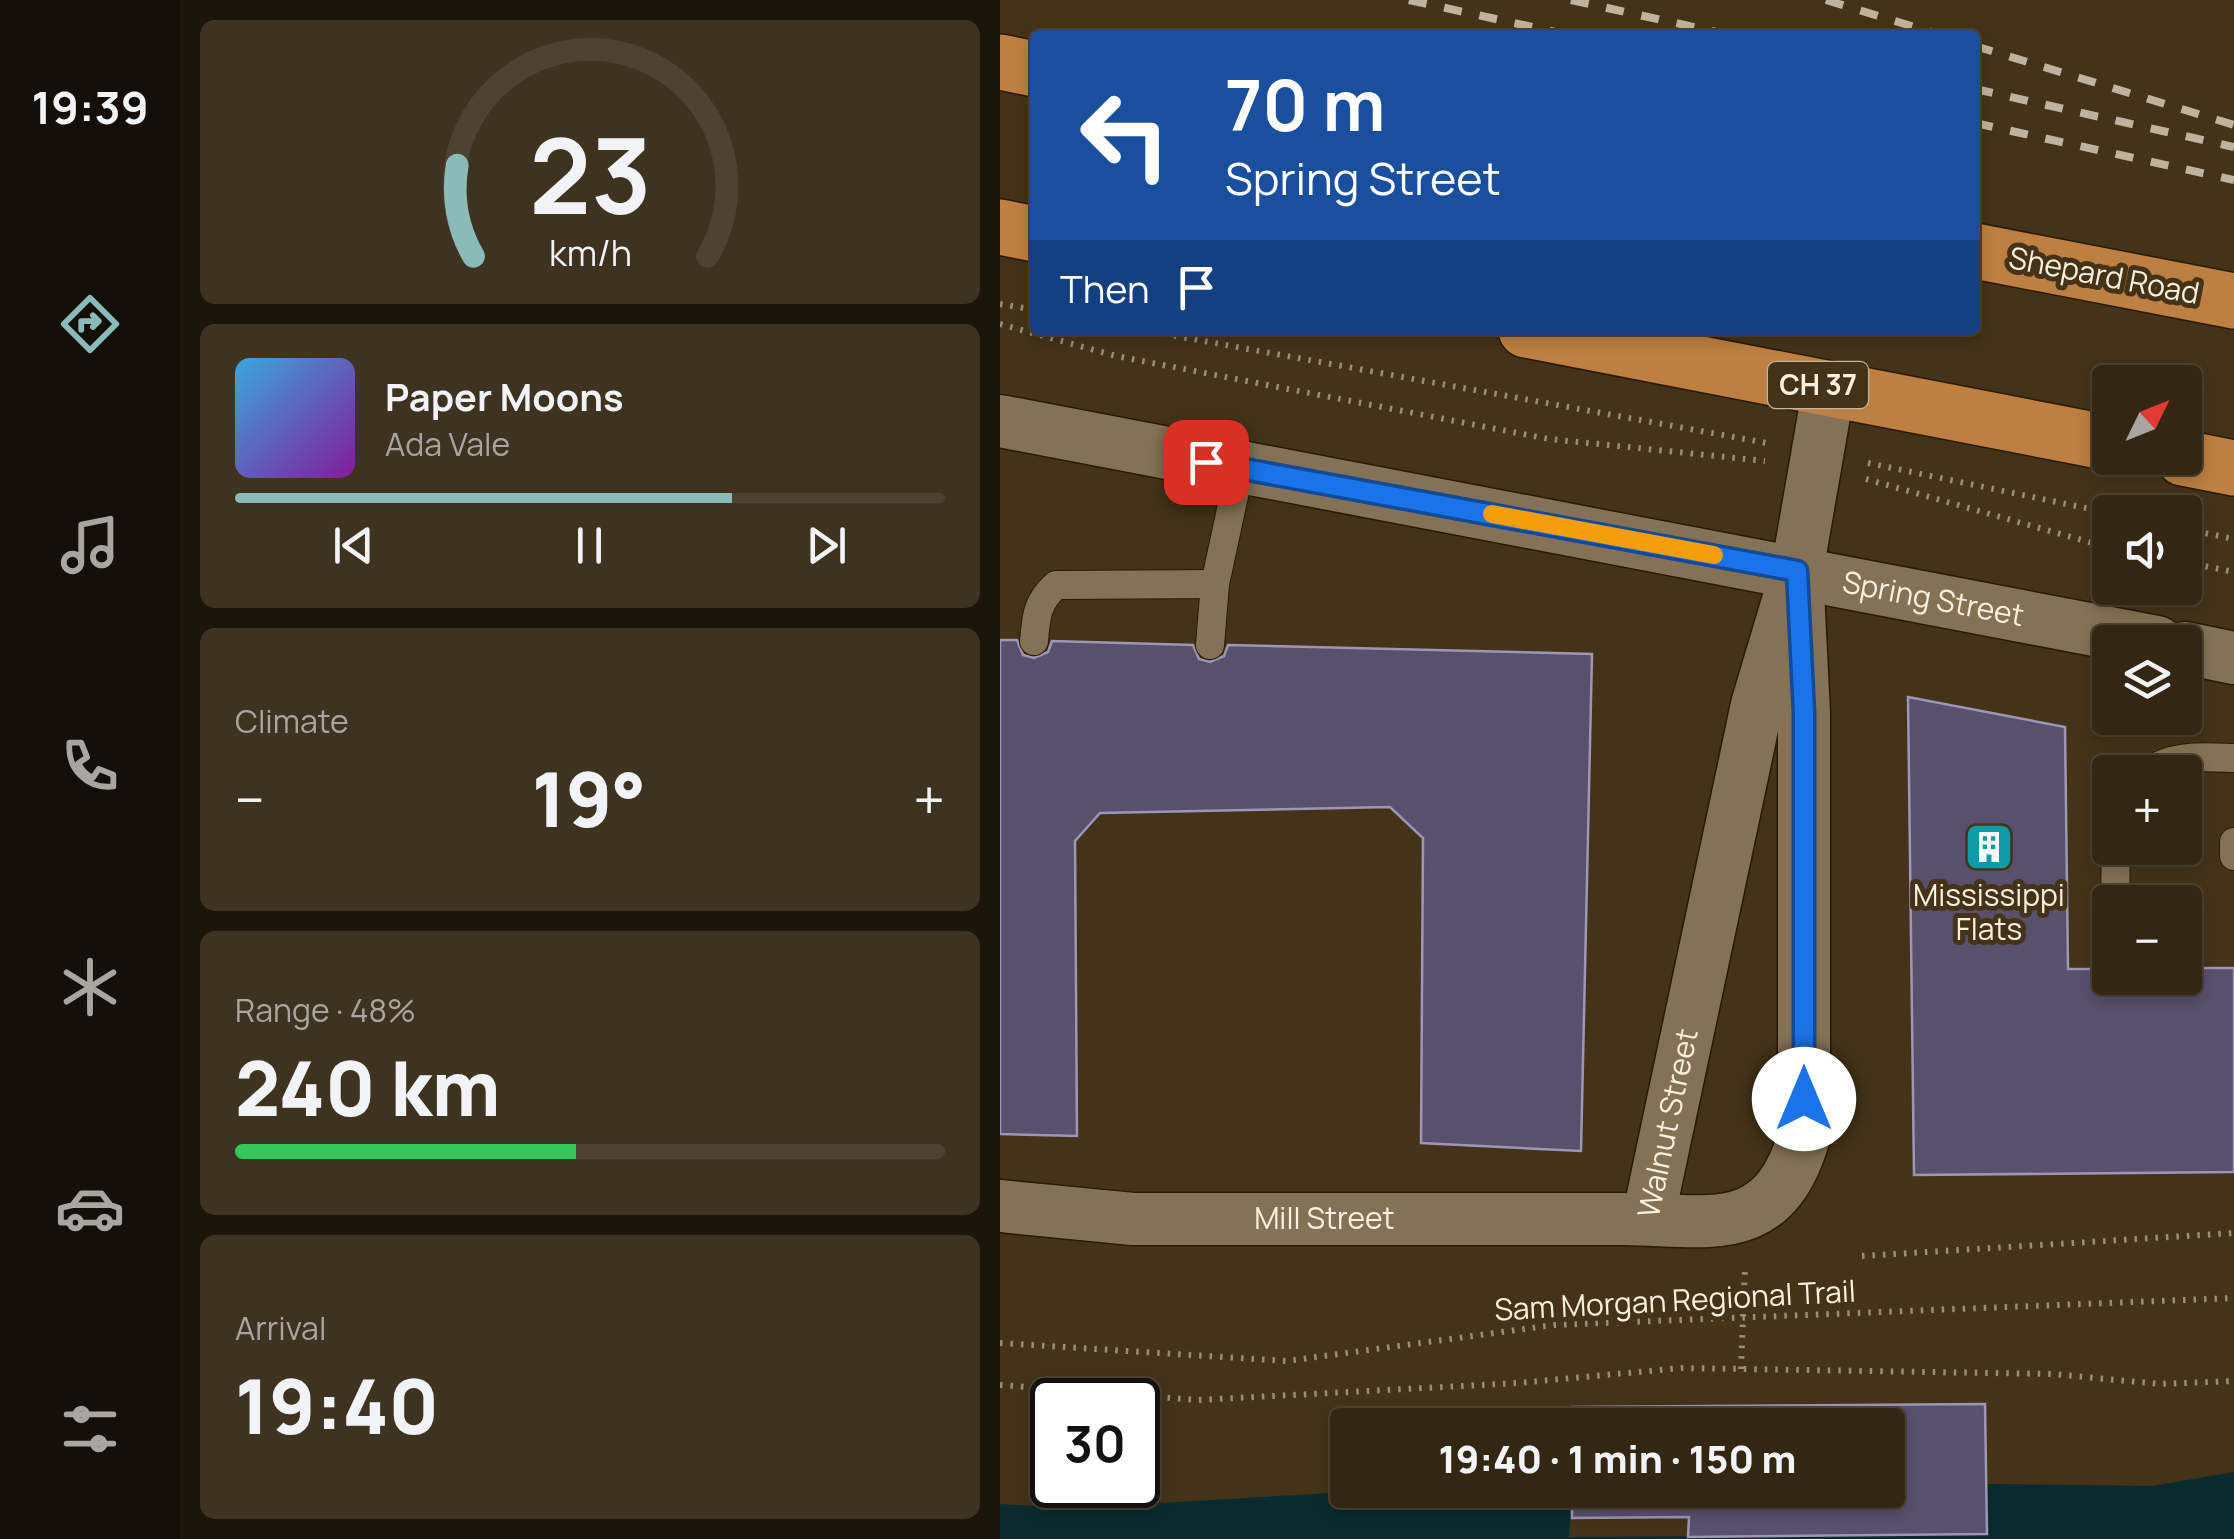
<!DOCTYPE html>
<meta charset="utf-8">
<style>
:root{--surface:#332613;--page:#3e3221;--text:#f1f3f6;--muted:#a9a5a0;--line:#4e4333;--accent:#8bbbb9}
body{margin:0;font-family:Manrope,sans-serif;background:var(--page);color:var(--text);height:100vh;display:flex;flex-direction:column;font-size:38px;white-space:nowrap}
*{box-sizing:border-box;margin:0}
p{font-size:32px;color:var(--muted)}
.icon{flex:none;width:55px;height:55px;fill:none;stroke:currentColor;stroke-width:2;stroke-linecap:round;stroke-linejoin:round}
.map{position:relative;flex:1;overflow:hidden}
.panel{display:flex;flex-direction:column;gap:20px;padding:20px;background:#1c150a;width:820px}
.panel>*{flex:none}
.guide{position:absolute;left:30px;top:30px;width:950px;height:305px;border-radius:10px;box-shadow:0 5px 15px #0003,0 0 0 2px var(--line);background:#1a4fa0;color:#fff;overflow:hidden}
.needle{width:65px;rotate:47deg}
.fabs{position:absolute;left:1092px;top:365px;display:grid;gap:20px}
.fabs a{display:grid;place-items:center;width:110px;height:110px;border-radius:10px;background:var(--surface);box-shadow:0 5px 15px #0003,0 0 0 2px var(--line);font-size:50px}
.speed{position:absolute;left:30px;top:1378px;display:flex;gap:20px;font-size:50px;font-weight:700;text-align:center}
.speed>*{display:grid;place-content:center;width:130px;height:130px;border-radius:50%;background:var(--surface);box-shadow:0 5px 15px #0003,0 0 0 2px var(--line);line-height:1}
.speed .limit{border:5px solid #111;border-radius:15px;background:#fff;color:#111}
.pin{position:absolute;display:grid;place-items:center;width:85px;height:85px;color:#fff;margin:-42px;border-radius:20px;box-shadow:0 5px 15px #0006}
.me{position:absolute;width:110px;margin:-55px;rotate:0deg;stroke-linejoin:round;filter:drop-shadow(0 0 8px #0008)}
.turn{display:flex;align-items:center;gap:35px;height:210px;padding:0 30px;font-size:45px}
.turn .icon{width:130px;height:130px;stroke-width:2.5}
.turn b{display:block;font-size:70px;line-height:85px}
.then{display:flex;align-items:center;height:95px;padding:0 30px;background:#0003;gap:20px;font-size:38px}
.big{font-size:75px;font-weight:800;line-height:1.1}
.panel .widget{flex:1;display:flex;flex-direction:column;justify-content:center;gap:15px;min-width:0;padding:0 35px;border-radius:15px;background:var(--page)}
.panel .dial{align-items:center;gap:0}
.dial svg{height:260px;overflow:visible;fill:none;stroke:var(--line);stroke-width:7;stroke-linecap:round;text-anchor:middle}
.dial text{fill:var(--text);stroke:none}
.song{display:flex;align-items:center;gap:30px}
.cover{width:120px;height:120px;border-radius:15px;background:linear-gradient(135deg,hsl(200 70% 55%),hsl(290 70% 35%))}
.played{height:10px;border-radius:5px;background:linear-gradient(90deg,var(--accent) 70%,var(--line) 70%)}
.keys{display:flex;justify-content:space-around;direction:ltr}
.heat{display:flex;justify-content:space-between;align-items:center;font-size:55px;direction:ltr}
.charge{height:15px;border-radius:8px;background:linear-gradient(90deg,#34c759 48%,var(--line) 0)}
.trip{position:absolute;left:330px;top:1408px;width:575px;height:100px;border-radius:10px;background:var(--surface);box-shadow:0 5px 15px #0003,0 0 0 2px var(--line);font-weight:800;line-height:100px;text-align:center}
main{display:flex;flex:1;min-height:0}
.dock{display:flex;flex-direction:column;width:180px;justify-content:space-around;align-items:center;background:#140f08;color:var(--muted)}
.dock .icon{width:70px;height:70px}
.dock .on{color:var(--accent)}
.dock b{font-size:45px;color:var(--text)}
.map>svg:first-child{display:block}
</style>
<main>
<nav class="dock">
<b>19:39</b>
<svg class="icon on" aria-label="directions" viewBox="0 0 24 24"><path d="M12 3l9 9-9 9-9-9zM9 14v-3h6M13 9l2 2-2 2"/></svg>
<svg class="icon" aria-label="music" viewBox="0 0 24 24"><path d="M9 18V5l10-2v13"/><circle cx="6" cy="18" r="3"/><circle cx="16" cy="16" r="3"/></svg>
<svg class="icon" aria-label="phone" viewBox="0 0 24 24"><path d="M5 4h4l2 5-3 2q2 4 5 5l2-3 5 2v4C11 20 4 13 5 4z"/></svg>
<svg class="icon" aria-label="climate" viewBox="0 0 24 24"><path d="M12 3v18M4 7l16 10M4 17L20 7"/></svg>
<svg class="icon" aria-label="car" viewBox="0 0 24 24"><path d="M5 17H2v-5l4-1 3-4h7l3 4 3 1v5h-3M9 17h6M6 11h13"/><circle cx="7" cy="17" r="2"/><circle cx="17" cy="17" r="2"/></svg>
<svg class="icon" aria-label="filters" viewBox="0 0 24 24"><path d="M4 7h16M4 17h16"/><circle cx="9" cy="7" r="2"/><circle cx="15" cy="17" r="2"/></svg>
</nav>
<section class="panel">
<div class="widget dial"><svg viewBox="0 0 100 80">
<path d="M14 69A42 42 0 1 1 86 69"/>
<path d="M14 69A42 42 0 0 1 9 41" stroke="#8bbbb9"/>
<text x="50" y="56" font-size="32" font-weight="700">23</text>
<text x="50" y="72" font-size="11">km/h</text>
</svg></div>
<div class="widget">
<div class="song"><i class="cover"></i><div><b>Paper Moons</b><p>Ada Vale</p></div></div>
<div class="played"></div>
<div class="keys"><svg class="icon" aria-label="previous" viewBox="0 0 24 24"><path d="M18 5L8 12l10 7zM5 5v14"/></svg><svg class="icon" aria-label="pause" viewBox="0 0 24 24"><path d="M8 5v14M16 5v14"/></svg><svg class="icon" aria-label="next" viewBox="0 0 24 24"><path d="M6 5l10 7-10 7zM19 5v14"/></svg></div>
</div>
<div class="widget"><p>Climate</p>
<div class="heat"><a>−</a><b class="big">19°</b><a>+</a></div>
</div>
<div class="widget"><p>Range · 48%</p><b class="big">240 km</b><div class="charge"></div></div>
<div class="widget"><p>Arrival</p><b class="big">19:40</b></div>
</section>
<div class="map">
<svg width="1234" height="1539" viewBox="0 0 1234 1539">
<rect width="100%" height="100%" fill="#443319"/>
<polygon fill="#092b2f" points="1234,1472 1234,1539 0,1539 0,1504 72,1508 383,1490 475,1498 572,1497 569,1537 986,1534 987,1484 1152,1486"/>
<g fill="#58506d" stroke="#9e96b6" stroke-width="2.5">
<polygon points="0,640 17,640 23,655 34,658 48,652 52,641 193,645 199,659 210,662 224,656 228,645 592,654 581,1151 421,1143 423,838 390,807 100,813 75,841 77,1136 0,1134"/>
<polygon points="908,697 1065,727 1068,969 1110,969 1110,978 1185,978 1185,968 1234,968 1234,1172 914,1175"/>
<polygon points="985,1404 987,1534 688,1537 689,1517 572,1518 572,1490 888,1490 888,1425 571,1425 571,1407"/>
</g>
<g fill="none" stroke-linecap="round" stroke-linejoin="round">
<g stroke="#2a1a01" stroke-width="30">
<g id="lane">
<path d="M34 641C36 616 37 602 56 585L215 584"/>
<polyline points="210,645 215,584 240,468"/>
<path d="M1147 772C1173 754 1203 757 1234 758"/>
<polyline points="1234,842 1234,856"/>
<polyline points="1115,902 1116,848"/>
</g>
</g>
<g stroke="#2a1a01" stroke-width="55">
<g id="street">
<path id="s1" d="M0 421 1157 642"/>
<polyline points="1185,648 1234,658"/>
<path id="s2" d="M0 1206 133 1219H623C711 1220 773 1241 804 1137V713L797 571"/>
<path id="s3" d="M648 1219 757 705 797 571 829 387"/>
</g>
</g>
<g stroke="#2a1a01" stroke-width="58">
<g id="highway">
<polyline points="0,62 35,69"/>
<polyline points="0,227 35,234"/>
<polyline points="975,251 1234,301"/>
<polyline points="526,330 1110,443"/>
<polyline points="1183,458 1234,468"/>
</g>
</g>
<g stroke="#9b8e79" stroke-width="6" stroke-dasharray="2.5 8" stroke-linecap="butt">
<polyline points="0,304 35,310"/>
<polyline points="0,324 116,356 549,439 765,461"/>
<polyline points="143,330 767,443"/>
<polyline points="868,463 1110,513"/>
<polyline points="866,479 1110,548"/>
<polyline points="1185,529 1234,539"/>
<polyline points="1185,562 1234,572"/>
<polyline points="862,1256 1234,1233"/>
<polyline points="0,1343 287,1361 554,1325 1234,1298"/>
<polyline points="741,1369 745,1269"/>
<polyline points="0,1385 198,1400 518,1383 682,1368 1052,1374 1160,1384 1234,1381"/>
</g>
<use href="#lane" stroke="#857256" stroke-width="28"/>
<use href="#street" stroke="#857256" stroke-width="52"/>
<use href="#highway" stroke="#bd7f42" stroke-width="55"/>
<g stroke="#bfb39f" stroke-width="8" stroke-dasharray="18 18" stroke-linecap="butt">
<polyline points="409,0 569,35"/>
<polyline points="571,0 730,35"/>
<polyline points="826,0 941,35"/>
<polyline points="975,46 1234,125"/>
<polyline points="975,89 1234,147"/>
<polyline points="975,123 1234,180"/>
</g>
</g>
<g fill="none" stroke-linecap="round" stroke-linejoin="round">
<g stroke="#114b97" stroke-width="25">
<polyline id="route" points="206,462 797,571 804,713 804,1099"/>
</g>
<use href="#route" stroke="#1a73e8" stroke-width="18"/>
<polyline stroke="#f59e0b" stroke-width="18" points="492,514 714,555"/>
</g>
<defs>
<g id="building-square" transform="scale(2.5)"><rect x="-9" y="-9" width="18" height="18" rx="4" fill="#0f9aa8" stroke="#443319"/><path d="M-4-6H4V6H1V3H-1V6H-4ZM-2.5-4.3h1.7v1.8h-1.7ZM.8-4.3h1.7v1.8H.8ZM-2.5-1h1.7V.8h-1.7ZM.8-1h1.7V.8H.8Z" fill="#fff"/></g>
</defs>
<g fill-rule="evenodd">
<use href="#building-square" x="989" y="847"/>
</g>
<g text-anchor="middle" stroke-width="10" stroke-linejoin="round" paint-order="stroke">
<rect fill="#443319" stroke="#c3b7a4" stroke-width="2.5" x="768" y="362" width="100" height="46" rx="8"/>
<g font-size="28" font-weight="bold" fill="#faf0e0">
<text x="818" y="395">CH 37</text>
</g>
<g font-size="30" fill="#faf0e0" stroke="#443319">
<text transform="translate(1104 276) rotate(11)" y="10">Shepard Road</text>
<text dy="10" stroke="none"><textPath href="#s1" startOffset="950">Spring Street</textPath></text>
<text dy="10" stroke="none"><textPath href="#s3" startOffset="98">Walnut Street</textPath></text>
<text dy="10" stroke="none"><textPath href="#s2" startOffset="325">Mill Street</textPath></text>
<text transform="translate(675 1301) rotate(-3)" y="10">Sam Morgan Regional Trail</text>
</g>
<g font-size="30" fill="#faf0e0" stroke="#443319">
<text x="989" y="906">Mississippi<tspan x="989" dy="34">Flats</tspan></text>
</g>
</g>
</svg>
<div class="fabs">
<a><svg class="needle" viewBox="-14 -14 28 28"><path d="M0-13l5 13h-10z" fill="#e53935"/><path d="M0 13l5-13h-10z" fill="#a9a5a0"/></svg></a>
<a><svg class="icon" aria-label="sound" viewBox="0 0 24 24"><path d="M4 9h4l5-4v14l-5-4H4zM17 9q2 3 0 6"/></svg></a>
<a><svg class="icon" aria-label="layers" viewBox="0 0 24 24"><path d="M12 4l9 5-9 5-9-5zM3 14l9 5 9-5"/></svg></a>
<a>+</a>
<a>−</a>
</div>
<div class="speed"><div class="limit">30</div></div>
<div class="pin" style="left:206px;top:462px;background:#d93025"><svg class="icon" aria-label="arrive" viewBox="0 0 24 24"><path d="M6 21V4h12l-3 4 3 4H6"/></svg></div>
<svg class="me" style="left:804px;top:1099px" viewBox="-20 -20 40 40"><circle r="19" fill="#fff"/><path d="M0-13L10 11 0 6-10 11z" fill="#1a73e8"/></svg>
<div class="trip">19:40 · 1 min · 150 m</div>
<div class="guide">
<div class="turn"><svg class="icon" aria-label="left" viewBox="0 0 24 24"><path d="M17 20v-9H6M10 6l-5 5 5 5"/></svg><div><b>70 m</b>Spring Street</div></div>
<div class="then">Then<svg class="icon" aria-label="arrive" viewBox="0 0 24 24"><path d="M6 21V4h12l-3 4 3 4H6"/></svg></div>
</div>
</div>
</main>
